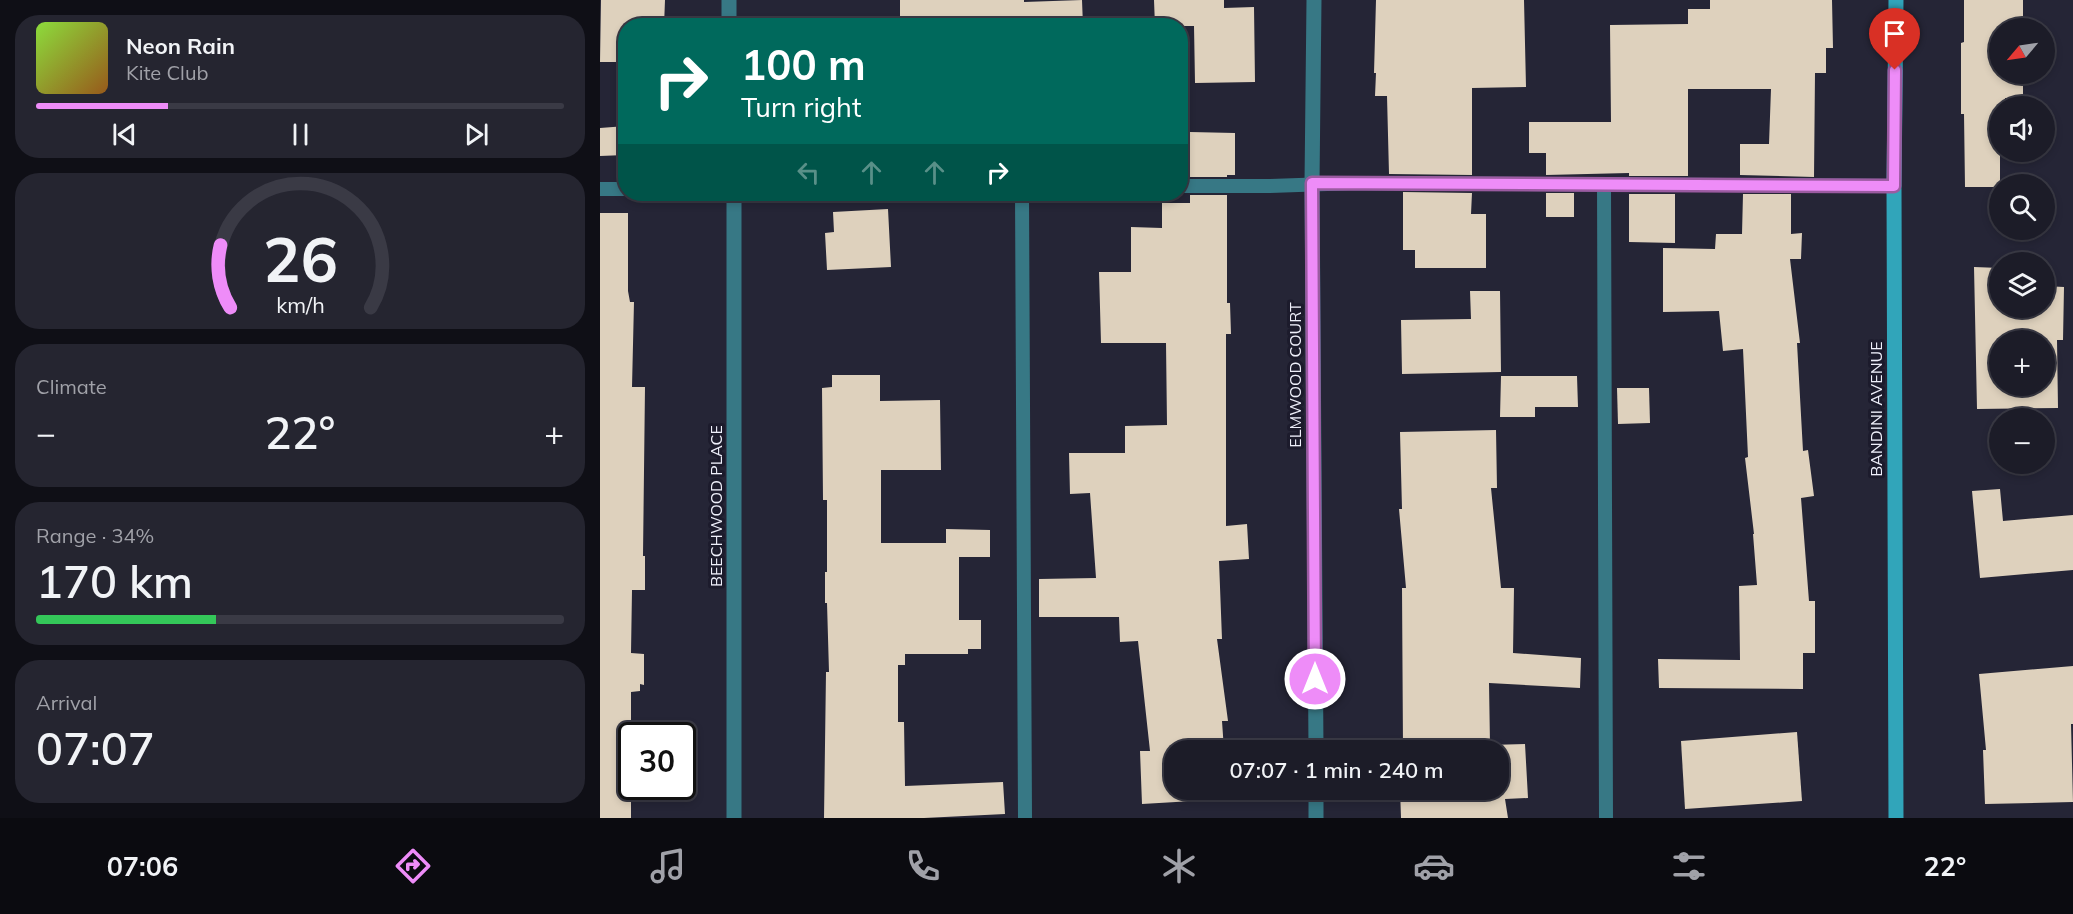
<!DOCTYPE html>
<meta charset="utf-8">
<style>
:root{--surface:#1c1c28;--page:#252530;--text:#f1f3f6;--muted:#a0a1a8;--line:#3a3a45;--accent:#ee8cf8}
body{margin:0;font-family:Mulish,sans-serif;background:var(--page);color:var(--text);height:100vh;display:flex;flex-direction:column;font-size:22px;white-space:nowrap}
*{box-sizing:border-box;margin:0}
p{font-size:20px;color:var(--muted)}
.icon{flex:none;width:33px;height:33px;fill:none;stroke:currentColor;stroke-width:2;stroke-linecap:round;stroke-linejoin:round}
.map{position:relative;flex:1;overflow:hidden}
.side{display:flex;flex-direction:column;gap:15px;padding:15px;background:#0f0f16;width:600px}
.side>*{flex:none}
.top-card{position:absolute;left:18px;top:18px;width:570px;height:183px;border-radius:24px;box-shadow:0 3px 9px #0003,0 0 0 2px var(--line);background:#00695c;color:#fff;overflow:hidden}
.needle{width:39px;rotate:241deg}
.buttons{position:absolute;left:1389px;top:18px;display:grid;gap:12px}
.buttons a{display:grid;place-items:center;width:66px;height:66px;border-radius:50%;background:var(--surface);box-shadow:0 3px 9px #0003,0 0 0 2px var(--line);font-size:30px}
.speed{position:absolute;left:18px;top:722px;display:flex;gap:12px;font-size:30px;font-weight:700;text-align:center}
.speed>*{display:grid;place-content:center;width:78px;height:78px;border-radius:50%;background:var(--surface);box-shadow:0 3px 9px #0003,0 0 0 2px var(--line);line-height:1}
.speed .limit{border:3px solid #111;border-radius:9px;background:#fff;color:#111}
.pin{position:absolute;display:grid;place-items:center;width:51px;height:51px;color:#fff;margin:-62px -26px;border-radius:50% 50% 50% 0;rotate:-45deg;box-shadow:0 0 6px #0007}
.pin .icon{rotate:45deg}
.me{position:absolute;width:66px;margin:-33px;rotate:0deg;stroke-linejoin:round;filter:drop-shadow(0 0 4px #0008)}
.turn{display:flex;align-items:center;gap:21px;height:126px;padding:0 24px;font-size:27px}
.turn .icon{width:78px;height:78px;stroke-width:2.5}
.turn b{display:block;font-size:42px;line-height:51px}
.lanes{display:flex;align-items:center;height:57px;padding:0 24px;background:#0003;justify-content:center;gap:30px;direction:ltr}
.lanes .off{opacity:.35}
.big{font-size:45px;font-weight:600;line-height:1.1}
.side .tile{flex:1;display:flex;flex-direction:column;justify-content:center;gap:9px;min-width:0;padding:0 21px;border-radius:24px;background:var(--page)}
.side .dial{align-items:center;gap:0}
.dial svg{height:156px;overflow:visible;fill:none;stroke:var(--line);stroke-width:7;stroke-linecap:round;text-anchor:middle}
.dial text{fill:var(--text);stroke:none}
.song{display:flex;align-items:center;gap:18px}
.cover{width:72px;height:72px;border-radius:9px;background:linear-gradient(135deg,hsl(90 70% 55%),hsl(30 70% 35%))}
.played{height:6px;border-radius:3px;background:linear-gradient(90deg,var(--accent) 25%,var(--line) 25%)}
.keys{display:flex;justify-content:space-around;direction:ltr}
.heat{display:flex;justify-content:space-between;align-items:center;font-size:33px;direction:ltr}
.charge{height:9px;border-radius:4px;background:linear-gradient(90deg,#34c759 34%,var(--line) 0)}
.trip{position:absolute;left:564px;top:740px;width:345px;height:60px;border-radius:24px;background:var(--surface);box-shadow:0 3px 9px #0003,0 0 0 2px var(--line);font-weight:600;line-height:60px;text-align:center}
.dock{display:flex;height:96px;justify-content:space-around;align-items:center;background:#0b0b10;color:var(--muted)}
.dock .icon{width:42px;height:42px}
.dock .current{color:var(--accent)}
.dock b{font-size:27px;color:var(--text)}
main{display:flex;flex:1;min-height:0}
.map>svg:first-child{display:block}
</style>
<main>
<section class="side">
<div class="tile">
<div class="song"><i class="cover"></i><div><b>Neon Rain</b><p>Kite Club</p></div></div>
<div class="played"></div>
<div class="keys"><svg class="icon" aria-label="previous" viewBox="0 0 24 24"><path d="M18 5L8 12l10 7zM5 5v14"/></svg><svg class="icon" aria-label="pause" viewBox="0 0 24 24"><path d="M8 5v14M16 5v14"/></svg><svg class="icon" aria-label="next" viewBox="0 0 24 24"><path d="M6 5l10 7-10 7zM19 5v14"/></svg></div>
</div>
<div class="tile dial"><svg viewBox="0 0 100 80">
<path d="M14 69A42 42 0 1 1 86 69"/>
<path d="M14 69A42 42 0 0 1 9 37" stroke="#ee8cf8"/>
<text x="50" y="56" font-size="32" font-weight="700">26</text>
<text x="50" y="72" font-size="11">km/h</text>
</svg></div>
<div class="tile"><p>Climate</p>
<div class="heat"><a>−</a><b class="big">22°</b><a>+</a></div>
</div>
<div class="tile"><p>Range · 34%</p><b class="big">170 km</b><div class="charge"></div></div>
<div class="tile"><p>Arrival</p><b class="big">07:07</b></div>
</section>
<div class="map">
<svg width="1473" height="818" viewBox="0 0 1473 818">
<rect width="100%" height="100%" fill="#252536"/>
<g fill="#ded1bd" fill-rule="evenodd">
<polygon points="1,0 65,0 64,26 26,26 26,62 0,62"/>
<polygon points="300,0 424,0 424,2 482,0 483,26 300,26"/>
<polygon points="554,0 624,0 624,8 654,7 655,82 595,83 594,26 555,26"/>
<polygon points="776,0 924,0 926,87 872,88 872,175 789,174 787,96 775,96 776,73 774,73"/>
<polygon points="1110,0 1232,0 1233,48 1226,48 1226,73 1215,73 1214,177 1140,175 1140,144 1169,144 1171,89 1088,89 1088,176 1029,176 1029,173 946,175 946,153 929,153 929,122 1011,122 1010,25 1088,24 1088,9 1110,9"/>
<polygon points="1364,0 1423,0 1423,28 1400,28 1400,74 1423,74 1423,98 1405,98 1405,106 1400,106 1400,187 1365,187 1364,114 1361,114 1361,43 1364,42"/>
<polygon points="26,126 25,155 0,156 0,128"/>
<polygon points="590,132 635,133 635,175 627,175 627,177 590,177"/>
<polygon points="803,192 872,193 871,214 886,214 886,268 815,268 815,250 803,250"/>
<rect x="946" y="193" width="28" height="24"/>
<polygon points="1029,194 1075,194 1075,243 1029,242"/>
<polygon points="1143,194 1191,194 1191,234 1202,233 1201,259 1190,259 1200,343 1197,343 1203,451 1208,450 1214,496 1201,498 1209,601 1215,601 1215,653 1203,653 1203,689 1059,688 1058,659 1140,660 1139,586 1157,585 1153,534 1154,534 1145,458 1148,457 1143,349 1123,351 1119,311 1063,312 1063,248 1115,249 1116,234 1142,234"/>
<polygon points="590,195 627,195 627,303 630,303 631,334 626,334 626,526 647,524 649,559 619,561 622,639 617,639 628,721 622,721 624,750 574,750 574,789 627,789 627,799 542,804 540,751 550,751 538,641 520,642 519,617 439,617 439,579 496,578 490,493 470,494 469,453 525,453 525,426 567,425 566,343 501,343 499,272 531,272 531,227 562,228 562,203 590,203"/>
<polygon points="288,209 291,267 227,270 225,233 234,232 233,212"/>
<polygon points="0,213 28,213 28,291 30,302 34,302 32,387 45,387 43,556 45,556 45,590 32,590 31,653 44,654 44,685 40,684 40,691 31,692 31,818 0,818"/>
<path d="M1374 267 1400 268V308H1444V286L1464 287 1463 340H1457L1458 408 1377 409ZM1400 340H1444V386H1400Z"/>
<polygon points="870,291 900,291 901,372 802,374 801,320 871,319"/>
<polygon points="232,375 280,375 280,401 340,400 341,470 281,470 281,543 346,543 346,529 390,530 390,557 359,557 359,620 381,620 381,649 368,649 368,654 305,654 305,665 298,665 298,722 304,722 305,786 403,782 405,814 324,818 224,818 226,672 229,672 227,603 225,603 225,572 227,572 227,500 223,500 222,388 232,387"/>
<polygon points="901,376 977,376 978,407 935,407 935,417 900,417"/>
<polygon points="1017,388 1049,388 1050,423 1018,424"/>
<polygon points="896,430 897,488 891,488 901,588 914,588 913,653 981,658 980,688 889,683 890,745 925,744 928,798 905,799 908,818 801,818 800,789 898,789 898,750 798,750 803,749 802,588 806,588 799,509 802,509 800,432"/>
<polygon points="1400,489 1403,521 1473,515 1473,570 1380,578 1372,491"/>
<polygon points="1473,666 1473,724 1471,724 1473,802 1385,804 1383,750 1386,750 1379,674"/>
<polygon points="1197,732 1202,801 1085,809 1081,741"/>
</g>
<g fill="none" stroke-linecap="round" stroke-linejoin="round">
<g stroke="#377885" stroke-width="14">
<polyline points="1004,184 1006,818"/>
<polyline points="580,186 670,186 756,183 1294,186"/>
<polyline points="0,189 26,189"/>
<polyline points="422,194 425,818"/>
</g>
<g stroke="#377885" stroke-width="15">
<polyline points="129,0 129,26"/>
<polyline points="714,0 712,183 716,750"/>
<polyline points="134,194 134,818"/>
<polyline points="716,789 716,818"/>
</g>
<polyline stroke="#31a5ba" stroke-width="15" points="1296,818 1294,186 1296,0"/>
</g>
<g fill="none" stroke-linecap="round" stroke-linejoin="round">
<g stroke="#9b5ba1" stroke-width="15">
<polyline id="route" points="715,679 712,183 1294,186 1295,70"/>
</g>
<use href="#route" stroke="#ee8cf8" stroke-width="10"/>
</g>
<g text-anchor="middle" stroke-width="6" stroke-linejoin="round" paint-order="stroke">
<g font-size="16" fill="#eff0fb" stroke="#1c1b2c">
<text transform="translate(695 375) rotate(-90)" y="6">ELMWOOD COURT</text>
<text transform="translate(1276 409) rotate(-90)" y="6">BANDINI AVENUE</text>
<text transform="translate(116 506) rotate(-90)" y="6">BEECHWOOD PLACE</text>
</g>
</g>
</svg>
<div class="buttons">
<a><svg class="needle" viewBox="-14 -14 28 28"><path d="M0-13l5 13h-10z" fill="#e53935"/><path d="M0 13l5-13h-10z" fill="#a0a1a8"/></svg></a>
<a><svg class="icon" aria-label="sound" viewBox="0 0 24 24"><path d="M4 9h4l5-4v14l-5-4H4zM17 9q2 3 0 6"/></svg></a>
<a><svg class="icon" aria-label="search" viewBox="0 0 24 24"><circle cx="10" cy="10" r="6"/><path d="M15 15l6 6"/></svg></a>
<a><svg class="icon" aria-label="layers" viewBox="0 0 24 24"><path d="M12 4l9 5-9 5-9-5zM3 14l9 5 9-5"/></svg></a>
<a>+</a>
<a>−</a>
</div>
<div class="speed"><div class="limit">30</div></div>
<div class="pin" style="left:1295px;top:70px;background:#d93025"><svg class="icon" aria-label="arrive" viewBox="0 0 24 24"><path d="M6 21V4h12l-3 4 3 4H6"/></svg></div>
<svg class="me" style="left:715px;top:679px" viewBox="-20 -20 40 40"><circle r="17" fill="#ee8cf8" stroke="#fff" stroke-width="3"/><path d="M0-11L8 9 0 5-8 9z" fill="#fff"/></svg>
<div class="trip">07:07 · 1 min · 240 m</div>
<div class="top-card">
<div class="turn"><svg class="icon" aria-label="right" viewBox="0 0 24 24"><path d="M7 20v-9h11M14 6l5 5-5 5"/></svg><div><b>100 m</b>Turn right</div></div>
<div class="lanes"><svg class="icon off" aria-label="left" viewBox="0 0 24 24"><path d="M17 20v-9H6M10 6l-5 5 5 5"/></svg><svg class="icon off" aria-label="ahead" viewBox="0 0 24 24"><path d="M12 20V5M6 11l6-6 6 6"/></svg><svg class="icon off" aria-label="ahead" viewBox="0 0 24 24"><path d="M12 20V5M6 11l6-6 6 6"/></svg><svg class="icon" aria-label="right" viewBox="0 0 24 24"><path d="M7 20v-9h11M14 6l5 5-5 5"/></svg></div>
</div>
</div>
</main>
<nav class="dock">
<b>07:06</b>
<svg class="icon current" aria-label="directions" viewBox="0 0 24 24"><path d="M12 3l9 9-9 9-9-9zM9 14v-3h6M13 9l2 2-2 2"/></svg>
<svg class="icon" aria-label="music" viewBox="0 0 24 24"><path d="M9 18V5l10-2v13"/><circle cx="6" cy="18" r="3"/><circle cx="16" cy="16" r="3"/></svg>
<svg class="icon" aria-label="phone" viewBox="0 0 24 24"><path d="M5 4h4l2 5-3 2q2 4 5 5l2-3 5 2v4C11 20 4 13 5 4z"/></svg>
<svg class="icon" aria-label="climate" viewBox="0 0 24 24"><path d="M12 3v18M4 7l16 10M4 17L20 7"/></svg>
<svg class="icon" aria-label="car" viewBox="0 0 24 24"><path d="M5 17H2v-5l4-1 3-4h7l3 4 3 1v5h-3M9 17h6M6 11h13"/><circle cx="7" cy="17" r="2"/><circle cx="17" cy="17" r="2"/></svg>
<svg class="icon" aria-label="filters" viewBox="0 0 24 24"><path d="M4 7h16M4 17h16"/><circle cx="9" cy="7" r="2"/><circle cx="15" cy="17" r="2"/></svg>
<b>22°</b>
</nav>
